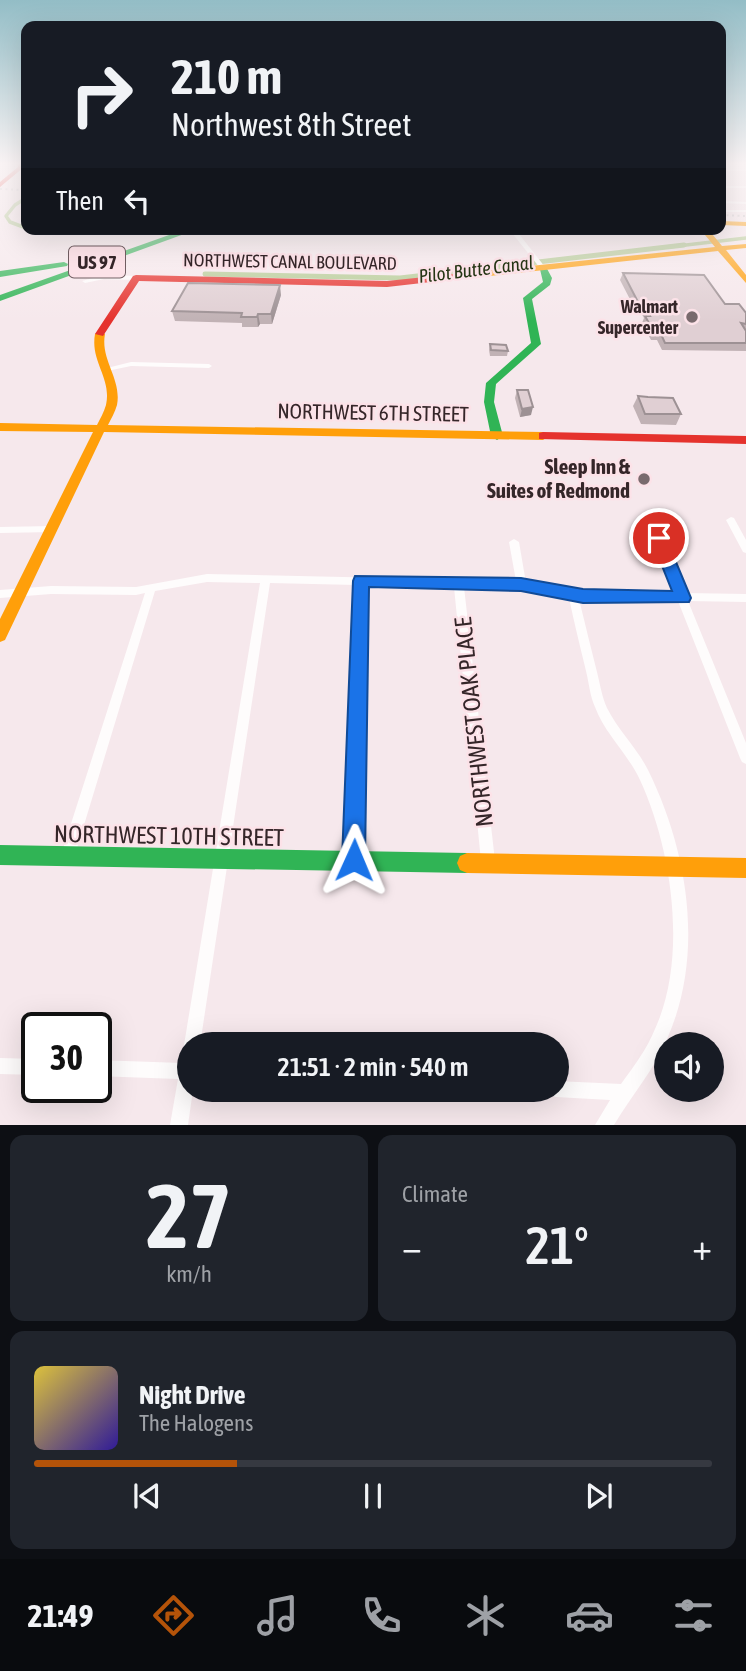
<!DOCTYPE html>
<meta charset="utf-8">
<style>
:root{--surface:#171b24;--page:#20242c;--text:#f1f3f6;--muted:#9ea1a6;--line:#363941;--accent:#b45309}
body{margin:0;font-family:"Asap Condensed",sans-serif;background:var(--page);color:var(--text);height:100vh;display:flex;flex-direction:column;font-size:26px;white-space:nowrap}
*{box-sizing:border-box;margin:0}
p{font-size:23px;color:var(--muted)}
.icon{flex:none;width:38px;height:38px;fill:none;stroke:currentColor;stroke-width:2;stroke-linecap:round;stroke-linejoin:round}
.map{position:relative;height:1125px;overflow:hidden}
.sheet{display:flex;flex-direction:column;gap:10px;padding:10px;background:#0d0f14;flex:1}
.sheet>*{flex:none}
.guide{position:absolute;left:21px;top:21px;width:705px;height:214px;border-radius:14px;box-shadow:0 7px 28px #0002;background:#171b24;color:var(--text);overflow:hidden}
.tools{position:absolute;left:654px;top:1032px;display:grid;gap:14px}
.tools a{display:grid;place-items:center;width:70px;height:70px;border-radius:50%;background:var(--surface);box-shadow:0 7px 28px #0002;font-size:35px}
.speed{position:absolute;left:21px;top:1012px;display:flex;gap:14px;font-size:35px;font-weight:700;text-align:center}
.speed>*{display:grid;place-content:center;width:91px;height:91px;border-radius:50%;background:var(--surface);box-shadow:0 7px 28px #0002;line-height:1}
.speed .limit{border:4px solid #111;border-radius:10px;background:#fff;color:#111}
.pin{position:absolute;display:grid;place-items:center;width:60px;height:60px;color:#fff;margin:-30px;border:4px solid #fff;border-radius:50%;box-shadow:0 2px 7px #0007}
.me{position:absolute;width:77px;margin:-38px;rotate:1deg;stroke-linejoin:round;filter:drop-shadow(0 0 5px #0008)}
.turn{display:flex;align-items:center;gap:24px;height:147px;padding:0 35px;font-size:32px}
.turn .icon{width:91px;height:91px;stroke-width:2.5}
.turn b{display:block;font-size:49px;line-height:60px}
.then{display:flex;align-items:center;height:66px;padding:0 35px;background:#0003;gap:14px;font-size:26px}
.big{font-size:52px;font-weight:600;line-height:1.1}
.sheet .widget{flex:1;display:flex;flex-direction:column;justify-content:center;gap:10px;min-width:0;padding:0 24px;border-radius:14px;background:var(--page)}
.sheet .dial{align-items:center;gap:0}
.dial b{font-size:91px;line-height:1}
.song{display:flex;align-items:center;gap:21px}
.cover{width:84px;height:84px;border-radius:10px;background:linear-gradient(135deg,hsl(50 70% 55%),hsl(250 70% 35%))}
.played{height:7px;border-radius:4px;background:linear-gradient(90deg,var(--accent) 30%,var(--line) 30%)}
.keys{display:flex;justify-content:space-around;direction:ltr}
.heat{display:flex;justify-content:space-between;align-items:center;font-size:38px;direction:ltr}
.sheet .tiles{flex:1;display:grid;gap:10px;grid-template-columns:1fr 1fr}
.widget:last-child{grid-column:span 2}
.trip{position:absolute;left:177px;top:1032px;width:392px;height:70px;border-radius:35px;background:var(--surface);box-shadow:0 7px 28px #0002;font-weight:600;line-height:70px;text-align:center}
.tabs{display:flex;height:112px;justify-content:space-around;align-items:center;background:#090b0e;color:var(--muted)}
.tabs .icon{width:49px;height:49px}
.tabs .current{color:var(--accent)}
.tabs b{font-size:32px;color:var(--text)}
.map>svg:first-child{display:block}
</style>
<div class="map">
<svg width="746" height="1125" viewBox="0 0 746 1125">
<rect width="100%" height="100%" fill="#f6e8ec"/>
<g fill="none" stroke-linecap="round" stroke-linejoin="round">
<g stroke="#b4cb94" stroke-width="3.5">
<polyline points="26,198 15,205 6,216 10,222 26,228"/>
<polyline points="42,229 132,233"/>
<polyline points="669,247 746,238"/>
</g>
<polyline stroke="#b4cb94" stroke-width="5" points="205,274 400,278 684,245"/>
<g fill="#fefcfc" fill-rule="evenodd">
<rect x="721" y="169" width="25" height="2"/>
<rect x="721" y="186" width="25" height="2"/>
<polygon points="721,201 746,202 746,204 721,203"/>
<rect x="721" y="210" width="25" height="2"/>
<polygon points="643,229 692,230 689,232 519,234 545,267 542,269 540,268 512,233 515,231"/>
<polygon points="104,275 136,276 139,278 136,280 104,279 85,283 82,281"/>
<polygon points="131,362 209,364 212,366 209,368 131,366 107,371 103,369"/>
<path d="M650 515 655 518 685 593 746 594V602L688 601 746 743V764L742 762 740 758 678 601 579 599C585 624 591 648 597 672 600 684 602 697 607 708 618 730 637 748 648 770 688 851 705 954 667 1039 654 1070 631 1096 614 1125H595L610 1100 556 1097 550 1095 548 1090H556V1081L621 1084C634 1066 647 1049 655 1029 688 957 672 849 640 780 628 754 605 734 595 707 590 696 589 683 586 671 580 646 574 622 569 598L507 588 464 587 495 861 493 866 488 868 483 866 481 861 454 587 366 585 360 860 358 865 353 867 348 865 346 860 356 585 270 583 200 1045H189V1052L186 1051 184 1045 260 583 207 582 155 591 74 858 72 863 67 865 62 863 60 858 145 593 136 595 51 594 0 598V590L51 586 136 587 207 574 516 581 509 542 514 539 519 542 526 583 583 592 675 593 645 518Z"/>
<polygon points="731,517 734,518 746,540 746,553 743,552 726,520"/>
<polygon points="53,526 58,529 53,532 0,533 0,527"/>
<polygon points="189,1057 189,1090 193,1090 188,1125 170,1125 178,1079 96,1076 96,1060 182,1063 183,1059"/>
<polygon points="0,1058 37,1059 37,1075 0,1074"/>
</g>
<g fill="#30b455" fill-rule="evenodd">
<polygon points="186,229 198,229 0,301 0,295"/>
<polygon points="64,262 68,264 67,266 0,277 0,271"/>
<polygon points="539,265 545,265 552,278 550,285 532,299 541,344 496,384 494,402 503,436 497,440 491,436 484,402 486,383 531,343 523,298 543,282"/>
<polygon points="0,845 467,853 474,856 477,863 474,870 467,873 0,865"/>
</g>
<g fill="#ff9f0a" fill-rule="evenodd">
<polygon points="721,221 746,222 746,226 721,225"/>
<polygon points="700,229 708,229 722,246 746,244 746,248 726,250 746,275 746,283 718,251 472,278 468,275 472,272 715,247"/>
<path d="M100 331 105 334C100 360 122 379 117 405 115 412 111 419 108 425L543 432 549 436 543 440 104 432 5 640 0 642V619L93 432 0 431V423L97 425C100 419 104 412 106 405 112 378 90 362 95 334Z"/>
<polygon points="467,853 746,858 746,878 467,873 460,870 457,863 460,856"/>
</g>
<g fill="#e5322d" fill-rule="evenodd">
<polygon points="17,163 23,163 24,167 0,187 0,182 18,167"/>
<polygon points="472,272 475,273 475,277 387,287 139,281 103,336 95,334 133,276 136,275 387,281"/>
<polygon points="543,432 746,436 746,444 539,439 539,433"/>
</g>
<g stroke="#cec9cb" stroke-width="2" stroke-dasharray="2 3.5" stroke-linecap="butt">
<polyline points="0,189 26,190"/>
<polyline points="721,215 746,216"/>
</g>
</g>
<g fill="#c1b2b5">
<polygon points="623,273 725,304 746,313 746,351 662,350 657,340 651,340 642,323 644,318 639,309 635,309 620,280"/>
<polygon points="281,295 272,324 260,324 258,327 242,327 242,323 175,321 172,311"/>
<polygon points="490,344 508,351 507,356 490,356 489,350"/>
<polygon points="517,390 531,415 520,417 515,398"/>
<polygon points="638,396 681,414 676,425 641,424 633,406"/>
</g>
<g fill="#9d9194">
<polygon points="280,285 281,295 272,324 271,314"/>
<polygon points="258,314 260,324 258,327 257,317"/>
<polygon points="533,407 531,415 520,417 522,409"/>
</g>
<g fill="#e0cfd3" stroke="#9d9194" stroke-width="2">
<polygon points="623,273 704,275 725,304 739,304 746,313 746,324 741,323 746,331 746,343 665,343 660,332 654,332 645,316 650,316 642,302 638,302"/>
<polygon points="188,283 280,285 271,314 258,314 257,317 241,317 242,313 172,311"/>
<polygon points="490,344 506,345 508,351 491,350"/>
<polygon points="517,390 528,390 533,407 522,409"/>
<polygon points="638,396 648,397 673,398 681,414 645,414"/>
</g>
<linearGradient id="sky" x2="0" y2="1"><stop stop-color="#93bdc6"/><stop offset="0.51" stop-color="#fbf5f6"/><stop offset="1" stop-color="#fbf5f6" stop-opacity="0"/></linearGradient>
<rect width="746" height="321" fill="url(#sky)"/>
<polygon fill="#1a73e8" stroke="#114b97" stroke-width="2" points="659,532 666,538 691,598 689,602 583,603 521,591 369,587 365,860 361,868 354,871 346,868 342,860 353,581 355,576 521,578 583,589 672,591 651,538"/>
<g fill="#796a6d" stroke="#fce2e8" stroke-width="2.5">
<circle cx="692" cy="317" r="7"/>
<circle cx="644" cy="479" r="7"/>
</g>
<g text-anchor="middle" stroke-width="5" stroke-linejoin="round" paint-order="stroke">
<g font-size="18" fill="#352629" stroke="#fce2e8">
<text transform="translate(290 262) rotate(1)" y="6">NORTHWEST CANAL BOULEVARD</text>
</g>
<g font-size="18" font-weight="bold" fill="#352629" stroke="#fce2e8" text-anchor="end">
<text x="678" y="313">Walmart<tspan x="678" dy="21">Supercenter</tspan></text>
</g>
<rect fill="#fce2e8" stroke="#715e62" stroke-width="2" x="69" y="246.5" width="56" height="31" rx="5"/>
<g font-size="19" font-weight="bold" fill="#352629">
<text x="97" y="269">US 97</text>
</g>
<g font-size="19" font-style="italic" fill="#253514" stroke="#fce2e8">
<text transform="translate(476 269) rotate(-7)" y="7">Pilot Butte Canal</text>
</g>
<g font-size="21" fill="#352629" stroke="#fce2e8">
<text transform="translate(373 413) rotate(1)" y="7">NORTHWEST 6TH STREET</text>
</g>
<g font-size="21" font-weight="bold" fill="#352629" stroke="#fce2e8" text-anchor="end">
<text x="630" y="474">Sleep Inn &amp;<tspan x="630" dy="24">Suites of Redmond</tspan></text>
</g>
<g font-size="24" fill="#352629" stroke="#fce2e8">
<text transform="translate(474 722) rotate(-96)" y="8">NORTHWEST OAK PLACE</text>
<text transform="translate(169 836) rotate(1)" y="8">NORTHWEST 10TH STREET</text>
</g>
</g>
</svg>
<div class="tools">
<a><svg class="icon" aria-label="sound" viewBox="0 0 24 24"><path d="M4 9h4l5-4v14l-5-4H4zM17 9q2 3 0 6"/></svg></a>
</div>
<div class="speed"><div class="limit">30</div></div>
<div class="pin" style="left:659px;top:538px;background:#d93025"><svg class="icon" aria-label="arrive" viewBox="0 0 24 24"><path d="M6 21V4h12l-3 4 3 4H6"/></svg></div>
<svg class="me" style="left:354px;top:860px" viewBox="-20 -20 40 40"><path d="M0-17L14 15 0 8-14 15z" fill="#1a73e8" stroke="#fff" stroke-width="4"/></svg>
<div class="trip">21:51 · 2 min · 540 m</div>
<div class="guide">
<div class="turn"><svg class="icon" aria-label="right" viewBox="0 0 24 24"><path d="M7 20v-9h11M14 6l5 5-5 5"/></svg><div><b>210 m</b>Northwest 8th Street</div></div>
<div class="then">Then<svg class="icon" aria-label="left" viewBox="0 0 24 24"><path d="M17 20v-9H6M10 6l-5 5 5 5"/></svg></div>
</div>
</div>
<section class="sheet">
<div class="tiles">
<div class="widget dial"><b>27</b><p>km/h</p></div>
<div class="widget"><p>Climate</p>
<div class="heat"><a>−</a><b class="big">21°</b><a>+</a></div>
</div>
<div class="widget">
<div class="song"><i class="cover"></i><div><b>Night Drive</b><p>The Halogens</p></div></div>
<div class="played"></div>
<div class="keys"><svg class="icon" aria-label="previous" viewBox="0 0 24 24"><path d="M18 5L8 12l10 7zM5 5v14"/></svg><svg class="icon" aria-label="pause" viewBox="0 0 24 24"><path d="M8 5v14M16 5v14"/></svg><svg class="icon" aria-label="next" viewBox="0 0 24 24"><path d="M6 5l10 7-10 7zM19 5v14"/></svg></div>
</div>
</div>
</section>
<nav class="tabs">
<b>21:49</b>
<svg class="icon current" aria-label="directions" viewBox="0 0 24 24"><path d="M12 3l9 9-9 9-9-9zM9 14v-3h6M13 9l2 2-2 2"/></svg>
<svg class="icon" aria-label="music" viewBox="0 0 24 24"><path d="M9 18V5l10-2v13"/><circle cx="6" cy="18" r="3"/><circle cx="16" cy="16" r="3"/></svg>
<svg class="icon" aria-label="phone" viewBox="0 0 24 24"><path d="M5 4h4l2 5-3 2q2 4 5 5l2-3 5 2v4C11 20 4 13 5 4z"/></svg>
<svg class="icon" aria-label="climate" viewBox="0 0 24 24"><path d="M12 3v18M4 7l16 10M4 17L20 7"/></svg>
<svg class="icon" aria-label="car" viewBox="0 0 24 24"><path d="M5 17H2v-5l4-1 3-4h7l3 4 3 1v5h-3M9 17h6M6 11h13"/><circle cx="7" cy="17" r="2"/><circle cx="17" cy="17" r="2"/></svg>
<svg class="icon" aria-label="filters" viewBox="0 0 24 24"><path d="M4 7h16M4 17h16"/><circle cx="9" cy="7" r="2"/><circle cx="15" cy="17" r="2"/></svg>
</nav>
